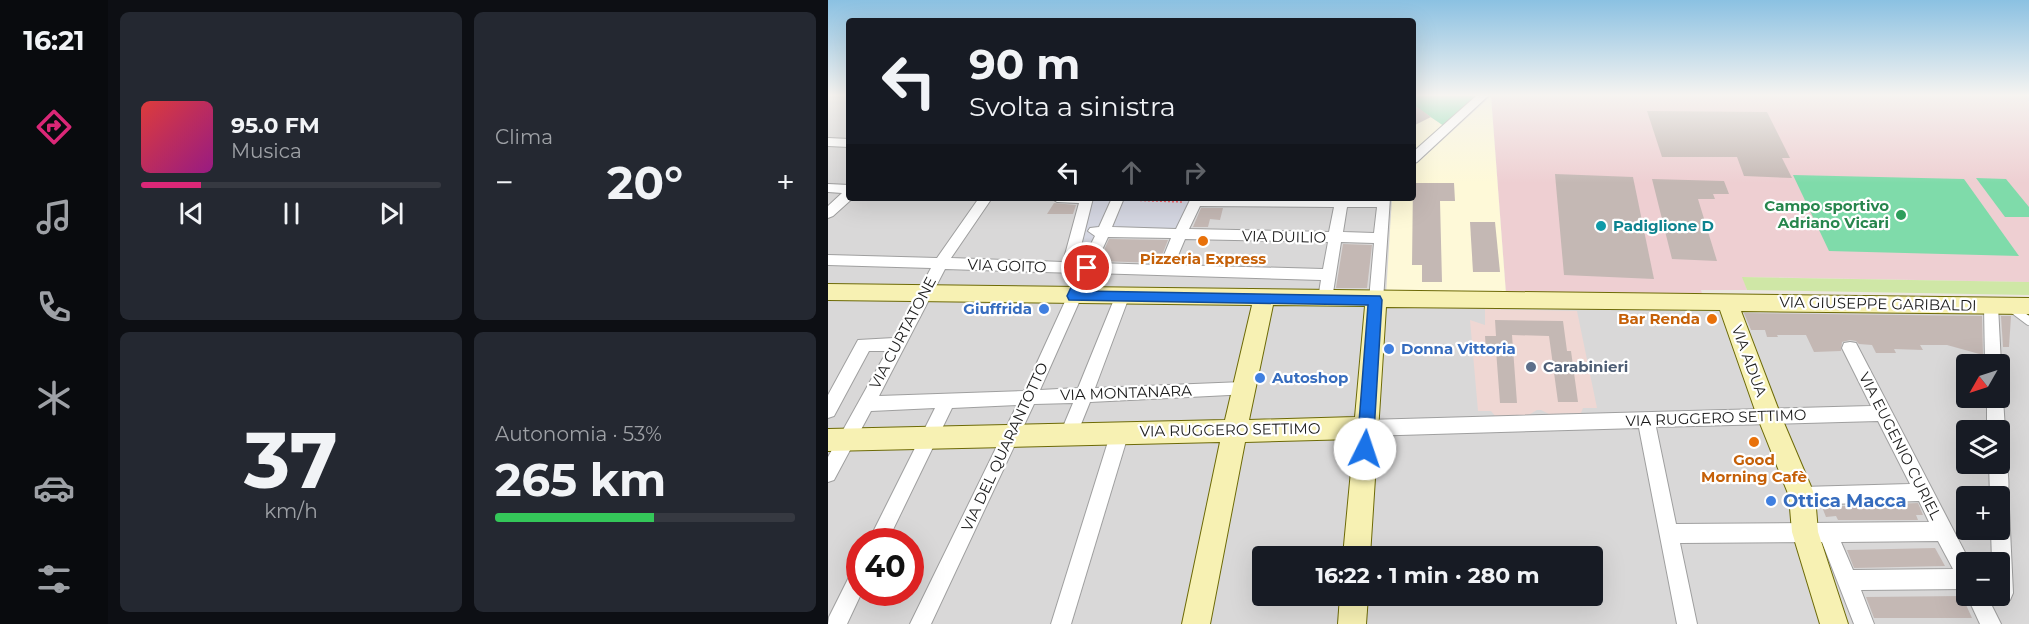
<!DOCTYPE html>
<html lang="it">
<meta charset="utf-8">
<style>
:root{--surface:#171b24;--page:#242831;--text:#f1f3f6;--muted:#9ea1a6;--line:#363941;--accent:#db2777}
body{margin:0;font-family:Montserrat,sans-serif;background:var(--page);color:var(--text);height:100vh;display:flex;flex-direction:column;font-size:22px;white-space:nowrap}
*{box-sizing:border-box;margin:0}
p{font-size:20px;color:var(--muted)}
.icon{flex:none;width:33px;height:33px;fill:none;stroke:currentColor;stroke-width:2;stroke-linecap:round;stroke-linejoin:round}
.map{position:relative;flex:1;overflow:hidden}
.panel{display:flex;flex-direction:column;gap:12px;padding:12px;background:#0d0f14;width:720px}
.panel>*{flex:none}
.banner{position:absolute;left:18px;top:18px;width:570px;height:183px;border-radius:6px;box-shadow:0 6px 24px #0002;background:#171b24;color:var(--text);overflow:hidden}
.needle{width:39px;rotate:231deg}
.controls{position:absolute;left:1128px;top:354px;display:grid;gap:12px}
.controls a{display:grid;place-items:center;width:54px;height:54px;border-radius:6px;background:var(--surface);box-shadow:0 6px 24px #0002;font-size:30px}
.speed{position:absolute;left:18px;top:528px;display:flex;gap:12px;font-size:30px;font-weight:700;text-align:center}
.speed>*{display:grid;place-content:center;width:78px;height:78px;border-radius:50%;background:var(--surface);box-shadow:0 6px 24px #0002;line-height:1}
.speed .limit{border:9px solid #d22;background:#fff;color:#111}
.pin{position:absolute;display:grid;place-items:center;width:51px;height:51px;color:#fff;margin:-26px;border:3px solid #fff;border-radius:50%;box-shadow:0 2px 6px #0007}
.me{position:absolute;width:66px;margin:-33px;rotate:4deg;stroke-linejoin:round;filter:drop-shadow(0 0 4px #0008)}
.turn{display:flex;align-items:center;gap:21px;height:126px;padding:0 24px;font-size:27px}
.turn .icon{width:78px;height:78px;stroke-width:2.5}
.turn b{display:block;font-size:42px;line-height:51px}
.lanes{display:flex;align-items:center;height:57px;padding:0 24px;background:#0003;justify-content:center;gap:30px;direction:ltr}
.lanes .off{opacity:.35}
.big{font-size:45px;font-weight:700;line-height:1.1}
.panel .widget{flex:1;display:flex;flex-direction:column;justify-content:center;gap:9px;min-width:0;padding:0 21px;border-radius:9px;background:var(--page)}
.panel .dial{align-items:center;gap:0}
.dial b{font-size:78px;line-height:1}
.song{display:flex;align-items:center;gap:18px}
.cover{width:72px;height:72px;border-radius:9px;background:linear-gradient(135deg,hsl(0 70% 55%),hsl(310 70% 35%))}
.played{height:6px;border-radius:3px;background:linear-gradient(90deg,var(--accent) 20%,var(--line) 20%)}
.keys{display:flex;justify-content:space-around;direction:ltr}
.heat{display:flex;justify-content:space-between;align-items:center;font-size:33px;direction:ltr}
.charge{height:9px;border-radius:4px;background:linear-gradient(90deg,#34c759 53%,var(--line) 0)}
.panel .tiles{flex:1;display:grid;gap:12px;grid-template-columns:repeat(2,1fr)}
.trip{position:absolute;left:424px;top:546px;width:351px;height:60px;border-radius:6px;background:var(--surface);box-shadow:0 6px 24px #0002;font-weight:700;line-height:60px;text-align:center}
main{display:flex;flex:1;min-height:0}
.menu{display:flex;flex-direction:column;width:108px;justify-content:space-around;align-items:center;background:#090b0e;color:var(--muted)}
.menu .icon{width:42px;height:42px}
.menu .active{color:var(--accent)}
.menu b{font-size:27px;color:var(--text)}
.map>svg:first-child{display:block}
</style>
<main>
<nav class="menu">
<b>16:21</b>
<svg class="icon active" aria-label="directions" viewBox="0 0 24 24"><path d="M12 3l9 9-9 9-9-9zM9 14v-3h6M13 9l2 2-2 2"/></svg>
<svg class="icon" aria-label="music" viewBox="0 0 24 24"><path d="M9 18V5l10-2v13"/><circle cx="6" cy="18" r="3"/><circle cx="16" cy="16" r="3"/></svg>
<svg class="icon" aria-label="phone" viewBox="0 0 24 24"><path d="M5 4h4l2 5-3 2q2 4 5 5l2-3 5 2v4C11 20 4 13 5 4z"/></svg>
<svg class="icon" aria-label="climate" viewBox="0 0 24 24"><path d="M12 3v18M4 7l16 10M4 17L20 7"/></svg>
<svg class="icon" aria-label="car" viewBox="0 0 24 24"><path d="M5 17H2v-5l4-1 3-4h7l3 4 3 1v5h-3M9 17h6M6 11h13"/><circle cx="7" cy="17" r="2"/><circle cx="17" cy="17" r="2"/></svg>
<svg class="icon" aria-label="filters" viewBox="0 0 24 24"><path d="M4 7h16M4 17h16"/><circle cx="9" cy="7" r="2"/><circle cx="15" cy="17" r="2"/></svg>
</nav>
<section class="panel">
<div class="tiles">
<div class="widget">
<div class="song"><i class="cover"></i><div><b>95.0 FM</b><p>Musica</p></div></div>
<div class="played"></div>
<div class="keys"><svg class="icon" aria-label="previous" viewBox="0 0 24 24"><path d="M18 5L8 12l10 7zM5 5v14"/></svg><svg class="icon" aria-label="pause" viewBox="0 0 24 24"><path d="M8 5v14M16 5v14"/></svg><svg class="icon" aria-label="next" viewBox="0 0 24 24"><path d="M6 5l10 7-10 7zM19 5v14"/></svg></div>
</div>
<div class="widget"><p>Clima</p>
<div class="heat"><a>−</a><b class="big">20°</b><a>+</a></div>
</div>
<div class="widget dial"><b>37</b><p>km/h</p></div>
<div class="widget"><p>Autonomia · 53%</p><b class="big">265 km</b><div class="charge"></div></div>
</div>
</section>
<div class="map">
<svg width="1201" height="624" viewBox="0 0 1201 624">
<rect width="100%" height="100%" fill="#ece7e0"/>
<path fill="#d9d8d8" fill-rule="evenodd" d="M0 96H21V198H585V96H663L678 294 1201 297V624H0ZM1138 364H1172V398H1138ZM1138 430H1172V464H1138ZM1138 496H1172V530H1138ZM32 542H82V592H32ZM435 556H765V596H435ZM1138 562H1172V596H1138Z"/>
<polygon fill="#eecfd2" points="663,96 1201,96 1201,282 915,277 919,290 873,290 875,297 678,294"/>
<g fill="#fef9d8">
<polygon points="663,96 678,294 558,295 564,198 585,198 585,167"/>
<polygon points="585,105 616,126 585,153"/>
</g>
<polygon fill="#efd7d3" points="657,309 749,311 769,408 755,408 753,413 721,414 713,410 709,410 699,416 668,417 663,411 650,411 642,320 657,325"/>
<polygon fill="#cfe7a6" points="914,277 1201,282 1201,295 919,290"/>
<g fill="#7fdbaa">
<polygon points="585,96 648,96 616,126 585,105"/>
<polygon points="965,175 1136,179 1191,256 1001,251"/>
<polygon points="1148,178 1178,179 1201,207 1201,217 1177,217"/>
</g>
<polygon fill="#d5d7e2" points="259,198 374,198 357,239 278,235 263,268 240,268"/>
<g fill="#c4b8b4">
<polygon points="585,104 603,117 585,126"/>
<polygon points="819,111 939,112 962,158 954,158 964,178 916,176 909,157 834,157"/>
<polygon points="727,174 805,177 826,279 736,275"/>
<polygon points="824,179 896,181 901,194 885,194 887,199 870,199 889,261 844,259"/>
<polygon points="585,183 626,183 627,201 612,201 614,282 594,282 594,265 584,265"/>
<polygon points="226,203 248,205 245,214 219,214"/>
<polygon points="373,208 395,208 392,220 382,219 380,227 365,227"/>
<polygon points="642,222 667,222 672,272 645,272"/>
<polygon points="281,239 340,240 331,263 271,261"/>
<polygon points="515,244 544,245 539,288 508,288"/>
<polygon points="916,313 1154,316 1155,355 1119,345 1092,345 1095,350 1066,349 1068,353 1048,353 1044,345 1031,344 1028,341 1022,340 1014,342 1013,351 986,352 978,335 949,335 950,337 939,337 937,330 923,330"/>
<polygon points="1173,316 1183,316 1181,347 1175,347"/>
<polygon points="667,320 735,321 739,351 743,351 750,402 730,402 721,336 684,335 689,403 672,403 668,350 658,350 657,336 668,336"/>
<polygon points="1090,503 1095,515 1088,515 1090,520 1010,520 1008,516 998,517 994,507"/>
<polygon points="1107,548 1117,566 1026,568 1019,550"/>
<polygon points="1134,596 1144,618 1046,618 1038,597"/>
</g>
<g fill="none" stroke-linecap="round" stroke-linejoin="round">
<g stroke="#9f9f9f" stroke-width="10">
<polyline id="lane" points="1185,309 1201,321"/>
</g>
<g stroke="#9f9f9f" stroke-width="2">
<g id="street">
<polygon points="648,96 660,96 589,162 585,163 585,152"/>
<polygon points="0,138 21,139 21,147 0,146"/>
<polygon points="0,184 21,185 21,198 25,198 5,216 0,218 0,206 14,193 0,192"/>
<path d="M151 198H164L123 258 235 262 251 203 229 202 223 198H265L249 262H254L267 236 260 231 262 228 271 227 284 198H296L284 227 348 229 363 198H562L555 300 553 304H543L541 300 546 243 513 242 504 299 502 303H492L490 299 493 280 264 273 212 390 250 388 287 297 289 293H299L301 297 267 388 415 382 421 384 423 389 421 394 262 402 247 439 241 442 235 439 232 434 245 403 206 404 103 624H82L189 405 124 408 59 542H40L107 408 43 411 6 480 0 482V457L59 351H41L6 416 0 418V395L30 340 66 338 103 268 0 265V255L109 258ZM372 206 506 207 501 232 361 229ZM519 207H549L546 233 515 232ZM280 237 343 238 332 265 268 263ZM357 239 500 242 495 269 346 265ZM117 269 250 273 196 391 51 396Z"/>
<polygon points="1163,300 1168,302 1170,306 1173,364 1172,367 1172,364 1157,364 1156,306 1158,302"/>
<path d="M1022 342 1028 343 1142 562H1138V589L1033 590 1046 624H1026L994 542 852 543 869 624H849L811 428 538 436 532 433 529 428 532 423 538 420 1043 406 1014 348 1016 343ZM1050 421 1082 484 974 487 968 490 965 496 968 502 974 505 1091 501 1101 522 848 524 828 427ZM1110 541 1125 569 1025 570 1013 542Z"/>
<polygon points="1172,392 1175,398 1177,430 1172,436 1172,430 1159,430 1159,398 1172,398"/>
<polygon points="292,424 298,427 301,432 243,624 223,624 283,432 286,427"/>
<path d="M1172 456 1176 458C1181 469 1182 491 1178 502L1181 509 1185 593 1182 600 1175 603 1165 599 1163 596H1172V562H1164L1163 530H1172V496H1162L1161 464H1172Z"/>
<polygon points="32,566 32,592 34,592 19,624 0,624 1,617 25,569"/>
<polygon points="1139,596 1159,596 1173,624 1152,624"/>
</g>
</g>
<g stroke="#6d6a07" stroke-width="2">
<g id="secondary">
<path d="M0 284 1201 298V314L913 311 953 416 987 496 990 532 1020 624H992L964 532 961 496 929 416 892 310 558 307 542 556H515L526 439 417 442 382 624H354L392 442 0 451V429L397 420 424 305 0 300ZM445 305 537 306 527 417 421 420Z"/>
<polygon points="512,596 540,596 538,624 510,624"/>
</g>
</g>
<polyline stroke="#f6676d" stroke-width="1.5" stroke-dasharray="2 2" stroke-linecap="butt" points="300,200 354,202"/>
<use href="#lane" stroke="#fff" stroke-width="8"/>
<use href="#street" fill="#fff" fill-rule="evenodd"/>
<use href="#secondary" fill="#f7f1b3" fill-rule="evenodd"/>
</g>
<linearGradient id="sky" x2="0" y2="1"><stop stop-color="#8bc1e2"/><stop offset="0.52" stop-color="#f6f4f1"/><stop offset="1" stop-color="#f6f4f1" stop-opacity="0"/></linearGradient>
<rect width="1201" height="183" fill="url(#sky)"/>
<polygon fill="#1a73e8" stroke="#114b97" stroke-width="1.5" points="259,263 265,268 255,291 552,296 554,300 545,449 542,454 537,456 531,454 529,449 540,305 241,300 239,296 254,264"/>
<circle fill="#2e9e5b" stroke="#fff" stroke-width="2" cx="1073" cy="215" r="6"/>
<circle fill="#0f9aa8" stroke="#fff" stroke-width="2" cx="773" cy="226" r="6"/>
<g fill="#e8710a" stroke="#fff" stroke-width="2">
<circle cx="375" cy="241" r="6"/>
<circle cx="884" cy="319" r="6"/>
<circle cx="926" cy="442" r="6"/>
</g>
<g fill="#3f7fe0" stroke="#fff" stroke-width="2">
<circle cx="216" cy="309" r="6"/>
<circle cx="561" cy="349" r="6"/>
<circle cx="432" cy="378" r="6"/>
<circle cx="943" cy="501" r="6"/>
</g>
<circle fill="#5c6f8a" stroke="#fff" stroke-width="2" cx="703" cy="367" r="6"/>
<g text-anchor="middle" stroke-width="4.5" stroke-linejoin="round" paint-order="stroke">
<g font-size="15" font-weight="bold" fill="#27864d" stroke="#fff" text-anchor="end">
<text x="1061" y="211">Campo sportivo<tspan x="1061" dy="17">Adriano Vicari</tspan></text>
</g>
<g font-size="15" font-weight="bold" fill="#0d838f" stroke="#fff" text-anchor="start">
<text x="785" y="231">Padiglione D</text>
</g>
<g font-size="15" fill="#1b1b1b" stroke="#fff">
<text transform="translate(456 237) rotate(1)" y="5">VIA DUILIO</text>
<text transform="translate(179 266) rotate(2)" y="5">VIA GOITO</text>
<text transform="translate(1050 304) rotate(1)" y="5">VIA GIUSEPPE GARIBALDI</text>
<text transform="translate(75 333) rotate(-62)" y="5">VIA CURTATONE</text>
<text transform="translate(921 361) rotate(70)" y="5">VIA ADUA</text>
<text transform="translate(298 393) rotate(-2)" y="5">VIA MONTANARA</text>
<text transform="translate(888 418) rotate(-2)" y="5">VIA RUGGERO SETTIMO</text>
<text transform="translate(402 430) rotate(-1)" y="5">VIA RUGGERO SETTIMO</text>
<text transform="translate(1072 446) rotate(63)" y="5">VIA EUGENIO CURIEL</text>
<text transform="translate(177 447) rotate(-65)" y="5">VIA DEL QUARANTOTTO</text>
</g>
<g font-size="15" font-weight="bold" fill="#c56008" stroke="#fff">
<text x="375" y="264">Pizzeria Express</text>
<text x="872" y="324" text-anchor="end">Bar Renda</text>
<text x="926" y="465">Good<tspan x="926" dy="17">Morning Cafè</tspan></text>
</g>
<g font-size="15" font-weight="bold" fill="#366cbe" stroke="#fff" text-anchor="start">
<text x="204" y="314" text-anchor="end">Giuffrida</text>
<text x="573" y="354">Donna Vittoria</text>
<text x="444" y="383">Autoshop</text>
</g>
<g font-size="15" font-weight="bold" fill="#4e5e75" stroke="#fff" text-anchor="start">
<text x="715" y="372">Carabinieri</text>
</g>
<g font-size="18" font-weight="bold" fill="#366cbe" stroke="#fff" text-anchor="start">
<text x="955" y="507">Ottica Macca</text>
</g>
</g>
</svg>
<div class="controls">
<a><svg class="needle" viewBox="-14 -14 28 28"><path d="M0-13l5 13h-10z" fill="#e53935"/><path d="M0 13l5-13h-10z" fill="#9ea1a6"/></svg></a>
<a><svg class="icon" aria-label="layers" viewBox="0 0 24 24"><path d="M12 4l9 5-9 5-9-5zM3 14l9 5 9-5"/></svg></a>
<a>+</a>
<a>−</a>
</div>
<div class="speed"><div class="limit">40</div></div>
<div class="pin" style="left:259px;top:268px;background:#d93025"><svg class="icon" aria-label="arrive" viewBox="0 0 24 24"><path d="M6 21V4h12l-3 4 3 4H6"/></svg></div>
<svg class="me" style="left:537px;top:449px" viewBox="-20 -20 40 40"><circle r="19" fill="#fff"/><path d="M0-13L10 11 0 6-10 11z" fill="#1a73e8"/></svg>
<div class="trip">16:22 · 1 min · 280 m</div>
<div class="banner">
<div class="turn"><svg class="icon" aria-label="left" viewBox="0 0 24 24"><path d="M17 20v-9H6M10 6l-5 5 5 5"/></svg><div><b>90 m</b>Svolta a sinistra</div></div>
<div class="lanes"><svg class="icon" aria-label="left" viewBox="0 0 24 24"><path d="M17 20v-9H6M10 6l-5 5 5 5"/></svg><svg class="icon off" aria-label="ahead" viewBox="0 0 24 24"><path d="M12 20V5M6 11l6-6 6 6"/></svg><svg class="icon off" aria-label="right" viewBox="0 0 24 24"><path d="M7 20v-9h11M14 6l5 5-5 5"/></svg></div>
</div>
</div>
</main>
